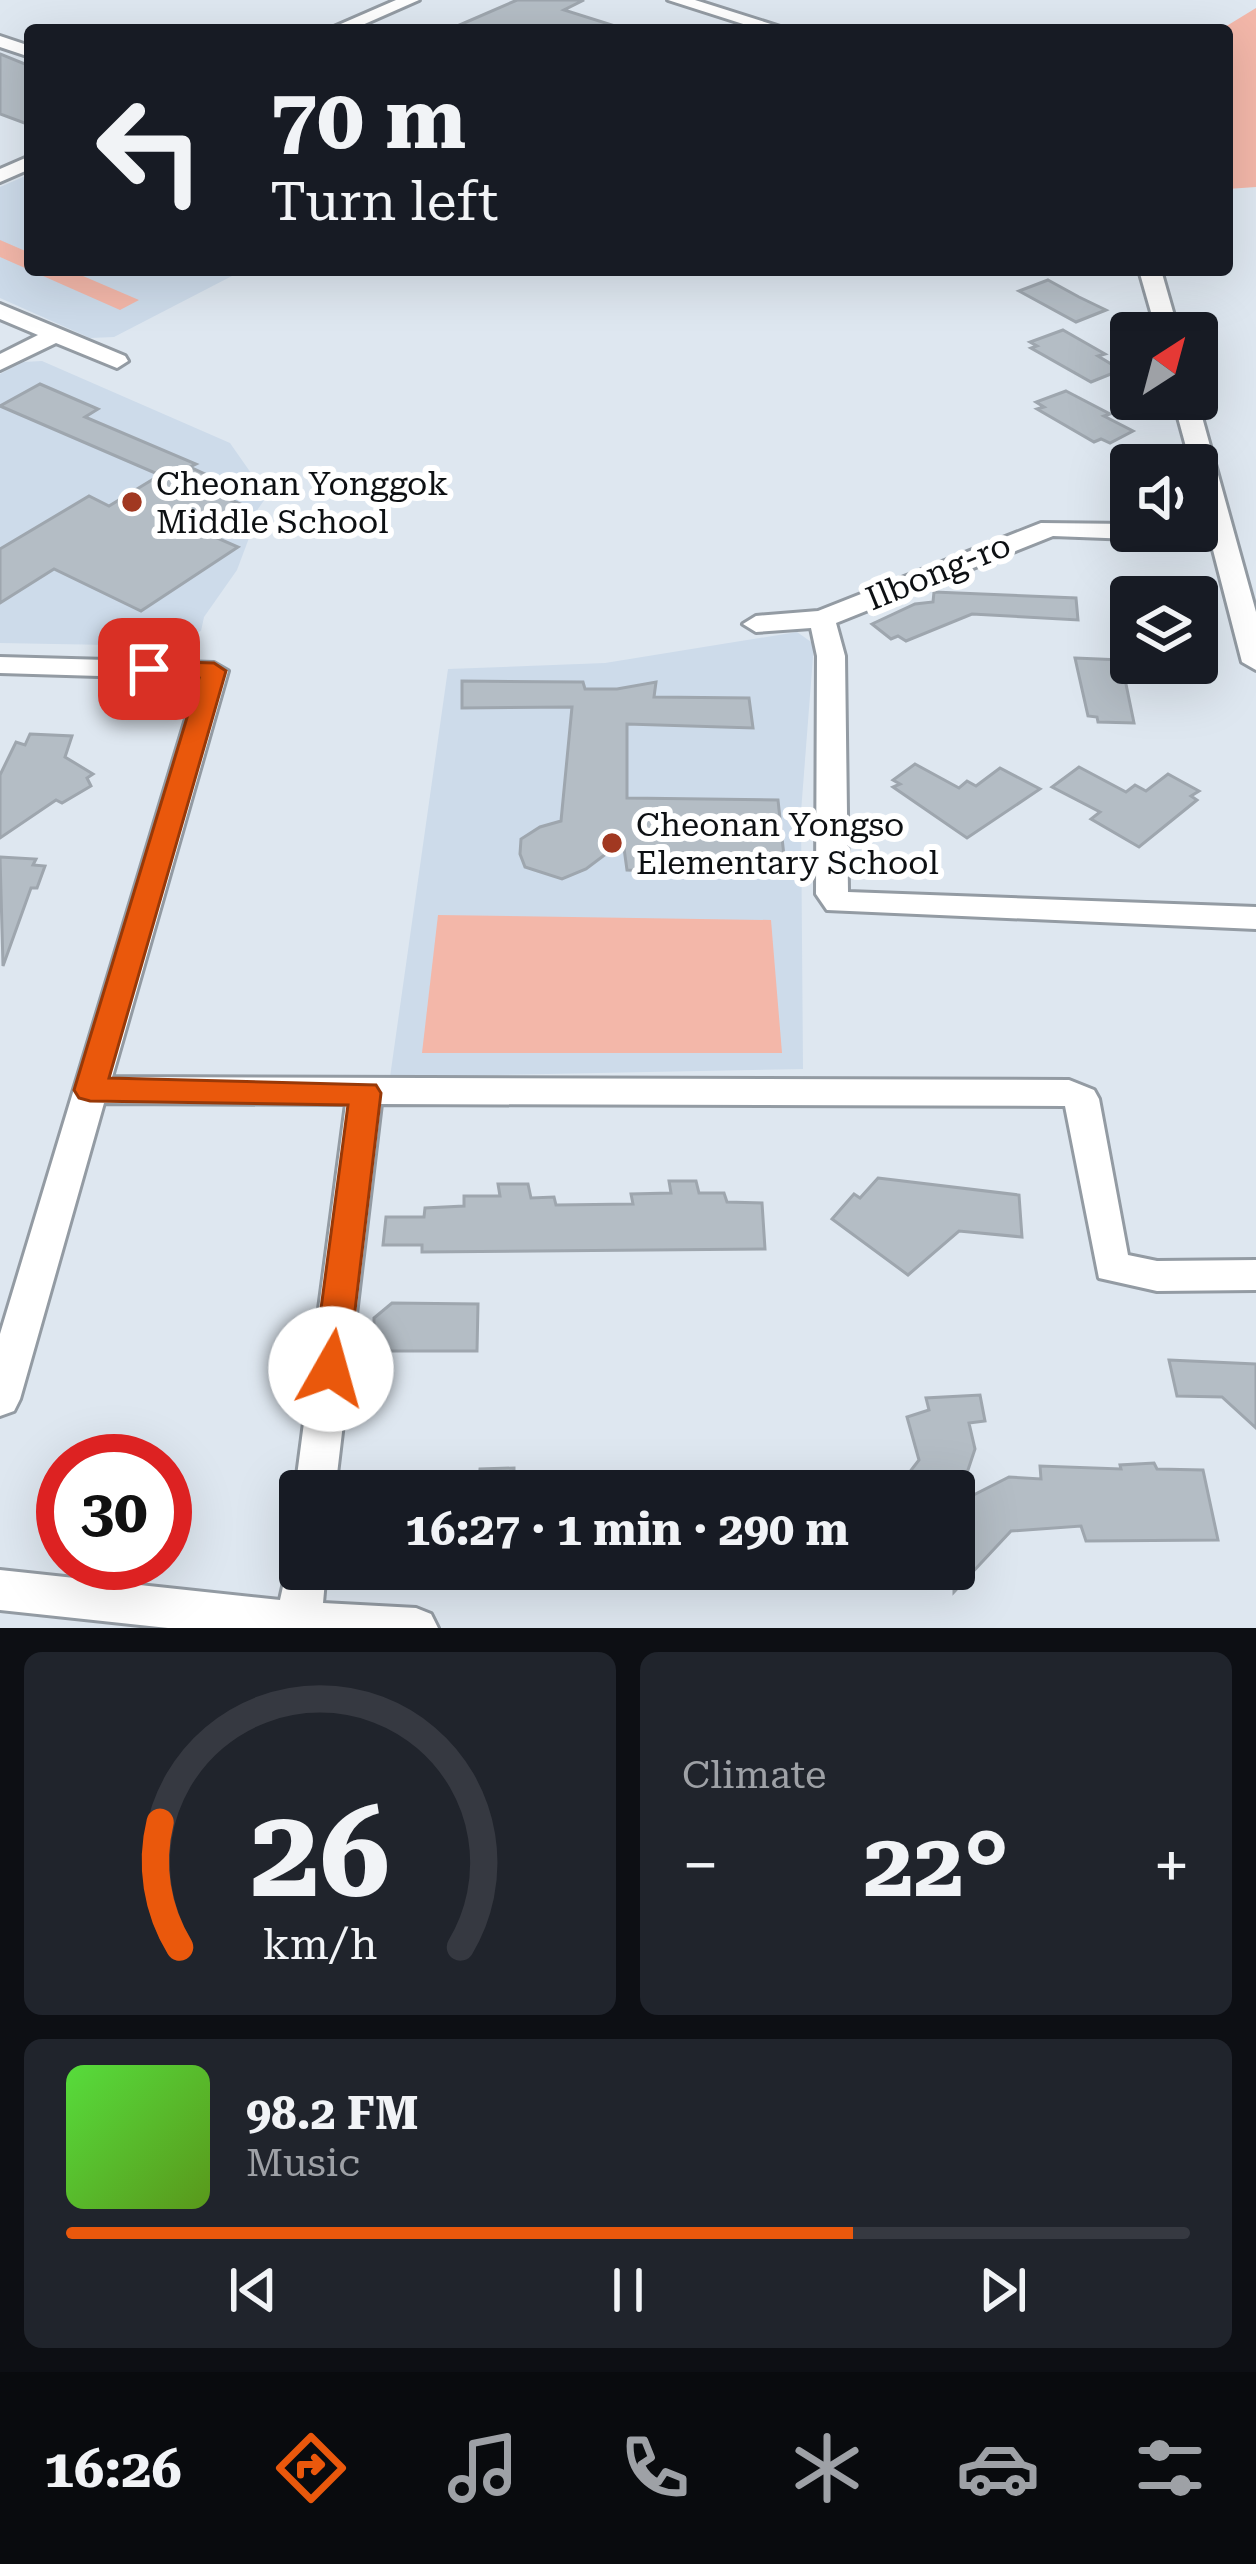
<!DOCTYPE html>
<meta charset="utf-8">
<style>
:root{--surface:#171b24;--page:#20242c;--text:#f1f3f6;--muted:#9ea1a6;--line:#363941;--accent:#ea580c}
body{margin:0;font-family:"Roboto Serif",serif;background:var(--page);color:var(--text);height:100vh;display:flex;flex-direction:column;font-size:45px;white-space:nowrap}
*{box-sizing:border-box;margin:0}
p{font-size:39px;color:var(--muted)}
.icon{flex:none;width:66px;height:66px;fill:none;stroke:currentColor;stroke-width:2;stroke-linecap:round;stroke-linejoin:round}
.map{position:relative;height:1628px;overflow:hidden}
.sheet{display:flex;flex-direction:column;gap:24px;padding:24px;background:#0d0f14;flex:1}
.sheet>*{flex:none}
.top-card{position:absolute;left:24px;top:24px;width:1209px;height:252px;border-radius:12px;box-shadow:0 12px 48px #0002;background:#171b24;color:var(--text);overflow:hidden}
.needle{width:78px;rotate:36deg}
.controls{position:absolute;left:1110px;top:312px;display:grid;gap:24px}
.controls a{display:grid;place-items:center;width:108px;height:108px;border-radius:12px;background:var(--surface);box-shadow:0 12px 48px #0002;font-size:60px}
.speed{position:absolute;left:36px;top:1434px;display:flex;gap:24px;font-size:60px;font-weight:700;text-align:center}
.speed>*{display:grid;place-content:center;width:156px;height:156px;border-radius:50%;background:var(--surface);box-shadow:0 12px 48px #0002;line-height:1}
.speed .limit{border:18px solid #d22;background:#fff;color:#111}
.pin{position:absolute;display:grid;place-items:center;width:102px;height:102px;color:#fff;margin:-51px;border-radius:24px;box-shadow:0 6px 18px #0006}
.me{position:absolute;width:132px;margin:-66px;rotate:7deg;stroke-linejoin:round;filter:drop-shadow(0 0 9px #0008)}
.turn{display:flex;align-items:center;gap:42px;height:252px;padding:0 48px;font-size:54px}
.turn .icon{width:156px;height:156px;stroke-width:2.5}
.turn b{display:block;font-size:84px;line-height:102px}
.big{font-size:90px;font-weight:700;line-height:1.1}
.sheet .card{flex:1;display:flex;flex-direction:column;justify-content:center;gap:18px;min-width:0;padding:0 42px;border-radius:18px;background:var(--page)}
.sheet .dial{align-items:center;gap:0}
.dial svg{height:312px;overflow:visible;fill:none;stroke:var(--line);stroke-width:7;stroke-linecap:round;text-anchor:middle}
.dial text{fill:var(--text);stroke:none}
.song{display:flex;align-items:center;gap:36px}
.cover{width:144px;height:144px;border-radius:18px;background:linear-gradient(135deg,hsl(110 70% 55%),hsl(90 70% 35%))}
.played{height:12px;border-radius:6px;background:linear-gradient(90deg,var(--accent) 70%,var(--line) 70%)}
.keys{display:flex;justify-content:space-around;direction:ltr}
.heat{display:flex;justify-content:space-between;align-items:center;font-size:66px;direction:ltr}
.sheet .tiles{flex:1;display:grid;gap:24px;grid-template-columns:1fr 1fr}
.card:last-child{grid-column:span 2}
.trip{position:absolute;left:279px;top:1470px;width:696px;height:120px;border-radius:12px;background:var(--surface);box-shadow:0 12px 48px #0002;font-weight:700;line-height:120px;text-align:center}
.dock{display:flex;height:192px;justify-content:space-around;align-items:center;background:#090b0e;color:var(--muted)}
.dock .icon{width:84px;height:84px}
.dock .current{color:var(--accent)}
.dock b{font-size:54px;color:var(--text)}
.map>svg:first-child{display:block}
</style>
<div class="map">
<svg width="1256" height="1628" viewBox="0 0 1256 1628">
<rect width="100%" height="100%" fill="#dee7f0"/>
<g fill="#cddbea">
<polygon points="30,174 30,270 259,270 232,276 114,337 90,338 0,298 0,187"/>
<polygon points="42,361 230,443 267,496 249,522 249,538 237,570 204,617 201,631 165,646 0,643 0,374 23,362"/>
<polygon points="797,632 814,644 801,812 803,1069 390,1077 448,669 605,663"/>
</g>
<g fill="#f3b7a9">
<polygon points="1256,8 1256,187 1227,189 1227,30 1220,30"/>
<polygon points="0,240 30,253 30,270 69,270 139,300 120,310 0,257"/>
<polygon points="438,915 771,920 782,1053 422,1053"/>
</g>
<g fill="#b4bdc5" stroke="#9ea6ae" stroke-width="3">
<polygon points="517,0 584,0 564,10 612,25 611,30 448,30"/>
<polygon points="0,54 30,66 30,125 0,114"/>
<polygon points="1048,280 1079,297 1106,310 1076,322 1019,291"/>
<polygon points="1063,330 1105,354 1098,356 1121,370 1091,382 1031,348 1037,346 1030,342"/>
<polygon points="40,384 98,409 85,417 196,464 190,467 229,485 214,493 248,507 208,534 238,547 141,611 54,569 0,603 0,549 89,496 109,506 160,475 0,406"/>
<polygon points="1066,391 1110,414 1104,416 1133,431 1110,443 1101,439 1094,442 1037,409 1044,407 1036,402"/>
<polygon points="934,592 1076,598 1078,620 972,614 906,641 898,636 891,639 872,624 915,604 933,602"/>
<polygon points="1075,658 1121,660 1134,723 1098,722 1097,717 1088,716"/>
<polygon points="462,681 583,682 585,689 617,689 656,682 654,697 749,698 753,728 627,724 627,798 778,800 786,875 627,870 623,841 586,869 562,879 525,867 520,854 521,839 540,827 561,821 572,707 462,708"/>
<polygon points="30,734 72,736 65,757 93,774 87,778 91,786 62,803 56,800 0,838 0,775 16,742 25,745"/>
<polygon points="915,764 959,788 967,781 976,786 1000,768 1040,789 967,838 893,787 900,784 893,780"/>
<polygon points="1079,767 1126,792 1135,785 1146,791 1168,774 1199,791 1191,796 1197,800 1139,847 1091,819 1100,812 1052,787"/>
<polygon points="0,857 36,859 33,865 45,866 37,888 31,888 3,966"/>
<polygon points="878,1178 1019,1195 1022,1237 959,1231 908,1275 832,1219 854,1194 860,1198"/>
<polygon points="669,1181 696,1181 699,1193 724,1193 727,1202 762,1203 765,1249 422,1252 422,1245 383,1245 386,1217 424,1217 425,1208 464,1206 464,1196 500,1196 498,1184 528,1184 531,1198 554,1197 556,1205 633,1204 631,1194 671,1193"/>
<polygon points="392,1303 478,1304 477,1351 374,1351 374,1318"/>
<polygon points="1169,1360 1256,1364 1256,1428 1222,1397 1177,1396"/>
<polygon points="980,1395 985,1421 969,1423 975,1449 961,1491 895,1491 919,1460 907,1417 929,1410 926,1398"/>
<polygon points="1154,1463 1157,1469 1203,1470 1218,1540 1086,1541 1081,1526 1011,1531 954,1592 954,1505 1009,1477 1041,1479 1040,1466 1121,1469 1120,1465"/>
<polygon points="514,1468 514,1491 478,1491 480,1469"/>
</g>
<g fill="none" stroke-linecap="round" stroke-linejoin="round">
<g stroke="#939ba3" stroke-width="6">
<g id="minor">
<polygon points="396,0 419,0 351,30 327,30"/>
<polygon points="668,0 695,0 790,30 762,30"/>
<polygon points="0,36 30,46 30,57 0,47"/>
<polygon points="30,156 30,169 0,182 0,169"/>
<polygon points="1139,270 1161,270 1179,333 1157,333"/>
<polygon points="0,304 125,356 128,361 117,368 56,343 0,370 0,354 38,335 0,319"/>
<polygon points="1173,399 1197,399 1256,612 1256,670 1242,662 1211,542 1053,536 836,623 845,656 848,892 1256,907 1256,929 827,910 816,894 817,656 811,628 756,632 743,624 756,616 818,611 1041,523 1131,524 1131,531 1197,531 1197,526 1207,527 1197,489 1197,465 1191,465"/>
<polygon points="0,657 214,663 228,671 112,1077 1069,1080 1094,1090 1099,1099 1128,1255 1157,1261 1256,1260 1256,1290 1157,1291 1099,1278 1065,1106 381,1104 335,1491 300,1491 300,1503 295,1491 346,1104 104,1103 20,1399 14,1411 0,1416 0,1334 198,679 0,673"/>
<polygon points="300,1551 300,1569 326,1569 323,1603 416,1608 431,1614 438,1628 168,1628 0,1610 0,1570 280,1600 290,1555"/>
</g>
</g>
<use href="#minor" fill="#fff" fill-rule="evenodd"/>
</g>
<polygon fill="#ea580c" stroke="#983908" stroke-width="3" points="149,661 214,663 226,671 109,1078 376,1085 381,1093 348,1369 343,1380 331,1384 318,1380 313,1369 348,1105 90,1101 79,1098 74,1090 199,678 141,674 137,669"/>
<g fill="#a13821" stroke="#fff" stroke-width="4.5">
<circle cx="132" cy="502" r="12"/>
<circle cx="612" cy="843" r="12"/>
</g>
<g text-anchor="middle" stroke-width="12" stroke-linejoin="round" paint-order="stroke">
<g font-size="33" fill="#0d1013" stroke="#fff" text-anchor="start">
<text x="156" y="495">Cheonan Yonggok<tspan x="156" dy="38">Middle School</tspan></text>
<text x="636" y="836">Cheonan Yongso<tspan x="636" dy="38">Elementary School</tspan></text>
</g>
<g font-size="33" fill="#0d1013" stroke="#fff">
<text transform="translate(938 571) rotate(-22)" y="12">Ilbong-ro</text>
</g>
</g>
</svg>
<div class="controls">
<a><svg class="needle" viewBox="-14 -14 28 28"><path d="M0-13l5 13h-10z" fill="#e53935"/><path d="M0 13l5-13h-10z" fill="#9ea1a6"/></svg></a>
<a><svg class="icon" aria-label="sound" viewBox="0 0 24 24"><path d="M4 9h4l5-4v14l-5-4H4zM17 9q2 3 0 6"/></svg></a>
<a><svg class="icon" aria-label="layers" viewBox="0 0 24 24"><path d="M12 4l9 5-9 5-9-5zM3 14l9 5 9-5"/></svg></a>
</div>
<div class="speed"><div class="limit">30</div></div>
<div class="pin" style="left:149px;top:669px;background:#d93025"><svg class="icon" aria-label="arrive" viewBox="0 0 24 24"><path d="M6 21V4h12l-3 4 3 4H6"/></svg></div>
<svg class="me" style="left:331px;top:1369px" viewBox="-20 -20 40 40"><circle r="19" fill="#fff"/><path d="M0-13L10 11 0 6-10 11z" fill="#ea580c"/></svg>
<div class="trip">16:27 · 1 min · 290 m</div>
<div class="top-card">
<div class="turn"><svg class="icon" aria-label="left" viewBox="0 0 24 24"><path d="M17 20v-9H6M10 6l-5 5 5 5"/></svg><div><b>70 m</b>Turn left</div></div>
</div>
</div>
<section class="sheet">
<div class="tiles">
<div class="card dial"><svg viewBox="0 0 100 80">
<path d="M14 69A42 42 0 1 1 86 69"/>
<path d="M14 69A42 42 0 0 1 9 37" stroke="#ea580c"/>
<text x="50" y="56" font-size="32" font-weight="700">26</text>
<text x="50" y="72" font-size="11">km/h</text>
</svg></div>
<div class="card"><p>Climate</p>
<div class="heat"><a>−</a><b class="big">22°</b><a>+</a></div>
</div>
<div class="card">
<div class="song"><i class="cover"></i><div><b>98.2 FM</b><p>Music</p></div></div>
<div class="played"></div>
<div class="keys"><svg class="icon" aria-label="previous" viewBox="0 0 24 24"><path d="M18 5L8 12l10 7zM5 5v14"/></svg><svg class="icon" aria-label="pause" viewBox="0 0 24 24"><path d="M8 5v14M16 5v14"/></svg><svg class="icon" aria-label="next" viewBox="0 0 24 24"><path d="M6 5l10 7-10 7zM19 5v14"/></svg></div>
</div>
</div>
</section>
<nav class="dock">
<b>16:26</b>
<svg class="icon current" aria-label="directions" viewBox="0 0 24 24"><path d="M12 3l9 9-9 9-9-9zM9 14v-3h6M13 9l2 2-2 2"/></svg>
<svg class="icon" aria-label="music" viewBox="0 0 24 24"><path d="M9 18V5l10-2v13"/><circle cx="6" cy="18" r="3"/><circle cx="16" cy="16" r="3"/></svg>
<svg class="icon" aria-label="phone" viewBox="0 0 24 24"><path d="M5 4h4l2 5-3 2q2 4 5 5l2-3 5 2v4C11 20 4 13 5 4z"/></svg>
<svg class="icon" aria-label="climate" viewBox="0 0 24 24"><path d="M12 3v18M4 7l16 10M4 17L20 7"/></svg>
<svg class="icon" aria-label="car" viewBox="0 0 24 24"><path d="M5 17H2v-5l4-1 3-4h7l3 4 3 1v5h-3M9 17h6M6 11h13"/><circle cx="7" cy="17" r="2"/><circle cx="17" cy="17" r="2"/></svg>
<svg class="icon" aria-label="filters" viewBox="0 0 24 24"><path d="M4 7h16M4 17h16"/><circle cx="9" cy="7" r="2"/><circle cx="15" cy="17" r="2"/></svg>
</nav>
